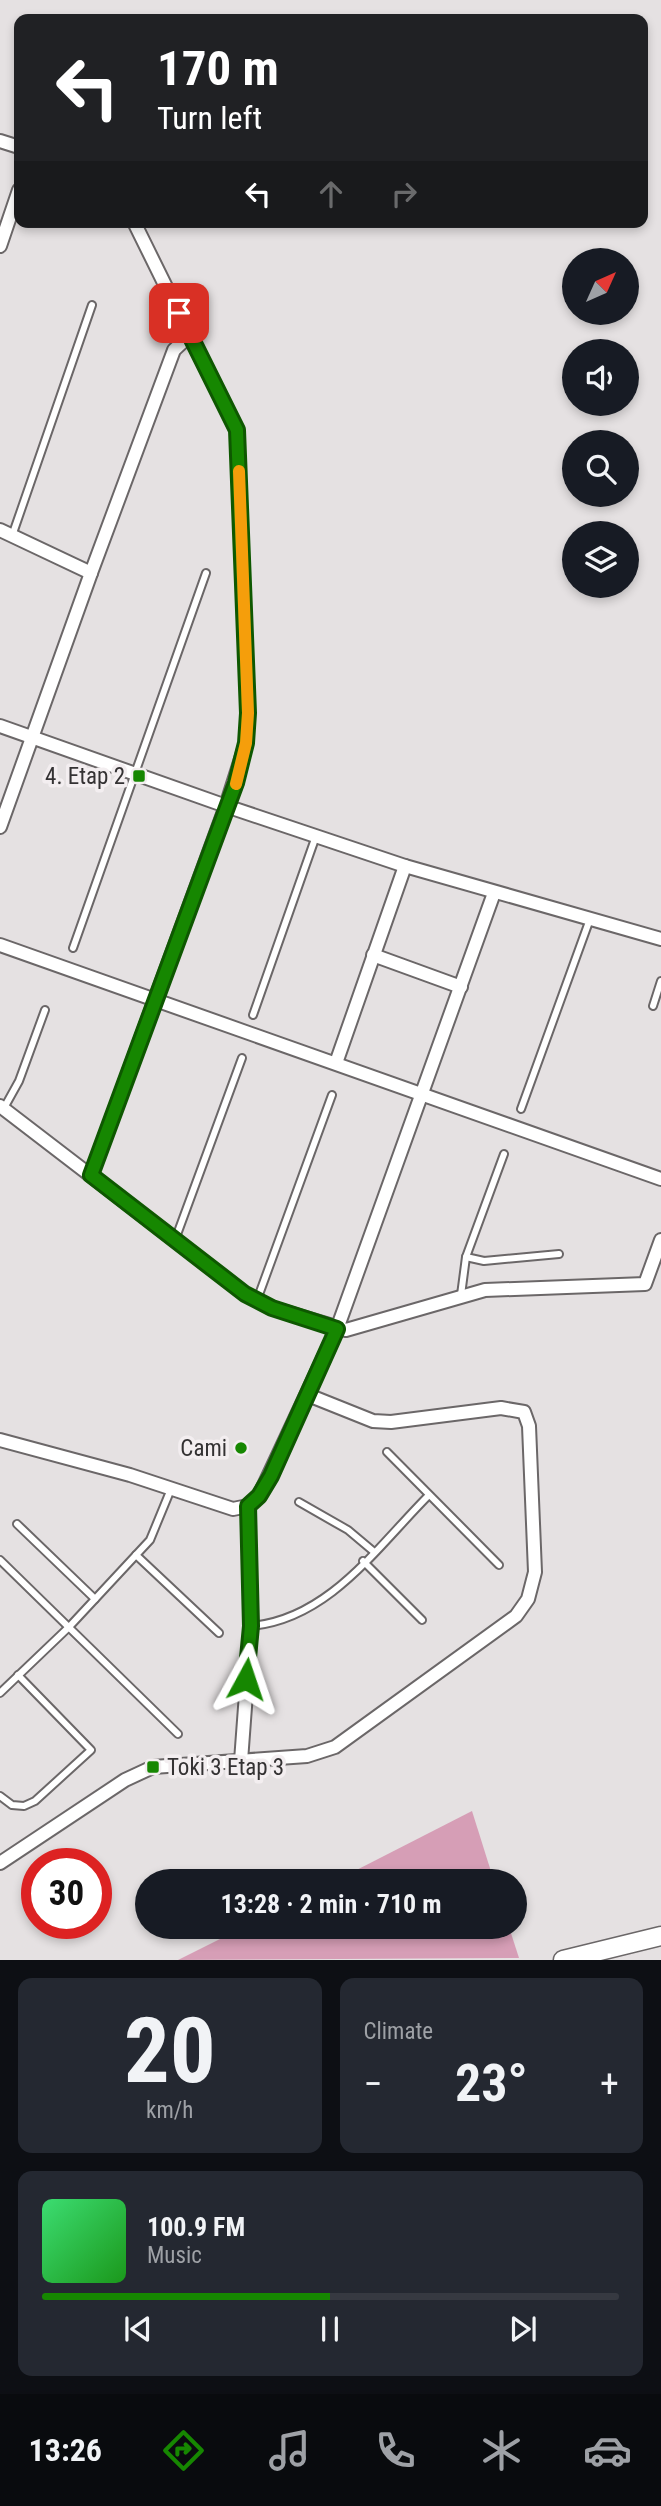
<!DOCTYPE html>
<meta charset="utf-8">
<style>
:root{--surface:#171b24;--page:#242831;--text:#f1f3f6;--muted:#9ea1a6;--line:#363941;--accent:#168701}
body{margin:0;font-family:"Roboto Condensed",sans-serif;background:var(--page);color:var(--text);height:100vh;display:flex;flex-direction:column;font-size:26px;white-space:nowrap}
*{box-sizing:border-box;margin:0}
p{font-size:23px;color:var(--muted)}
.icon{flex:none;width:38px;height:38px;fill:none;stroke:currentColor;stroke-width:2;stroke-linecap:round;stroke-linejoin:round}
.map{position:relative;height:1960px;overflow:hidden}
.panel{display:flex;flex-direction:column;gap:18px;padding:18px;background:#0d0f14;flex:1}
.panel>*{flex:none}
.hud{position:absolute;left:14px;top:14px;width:634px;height:214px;border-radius:14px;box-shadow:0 4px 10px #0003;background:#202124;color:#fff;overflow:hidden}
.needle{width:46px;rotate:45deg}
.tools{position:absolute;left:562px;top:248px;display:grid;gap:14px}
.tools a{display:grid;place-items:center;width:77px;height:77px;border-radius:50%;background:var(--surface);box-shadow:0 4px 10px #0003;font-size:35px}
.speed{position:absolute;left:21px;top:1848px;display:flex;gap:14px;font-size:35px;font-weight:700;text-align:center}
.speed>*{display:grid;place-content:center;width:91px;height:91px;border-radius:50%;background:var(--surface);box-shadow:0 4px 10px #0003;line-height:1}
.speed .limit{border:10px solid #d22;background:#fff;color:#111}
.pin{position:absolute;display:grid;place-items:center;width:60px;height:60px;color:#fff;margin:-30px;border-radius:14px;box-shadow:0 4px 10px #0006}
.me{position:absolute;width:77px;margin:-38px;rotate:5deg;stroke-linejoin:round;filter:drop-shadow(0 0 5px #0008)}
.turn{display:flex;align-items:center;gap:24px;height:147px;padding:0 28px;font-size:32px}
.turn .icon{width:91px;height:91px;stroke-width:2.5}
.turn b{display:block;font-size:49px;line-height:60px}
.lanes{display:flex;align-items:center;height:66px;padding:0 28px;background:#0003;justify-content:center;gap:35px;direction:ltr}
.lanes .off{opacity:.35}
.big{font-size:52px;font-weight:700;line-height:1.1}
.panel .widget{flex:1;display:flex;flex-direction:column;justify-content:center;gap:10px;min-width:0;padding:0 24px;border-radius:14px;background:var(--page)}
.panel .dial{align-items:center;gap:0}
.dial b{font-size:91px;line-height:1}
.song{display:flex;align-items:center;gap:21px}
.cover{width:84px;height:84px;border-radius:10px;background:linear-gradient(135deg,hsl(140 70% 55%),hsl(120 70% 35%))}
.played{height:7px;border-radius:4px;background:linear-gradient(90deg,var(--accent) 50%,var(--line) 50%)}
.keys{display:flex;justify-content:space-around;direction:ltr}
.heat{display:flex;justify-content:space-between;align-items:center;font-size:38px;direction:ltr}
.panel .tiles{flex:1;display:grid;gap:18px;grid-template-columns:1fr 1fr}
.widget:last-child{grid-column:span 2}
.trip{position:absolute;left:135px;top:1869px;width:392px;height:70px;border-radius:35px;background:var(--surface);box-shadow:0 4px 10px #0003;font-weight:700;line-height:70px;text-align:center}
.dock{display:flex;height:112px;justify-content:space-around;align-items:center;background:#090b0e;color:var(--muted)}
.dock .icon{width:49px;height:49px}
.dock .on{color:var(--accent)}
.dock b{font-size:32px;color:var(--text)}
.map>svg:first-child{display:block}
</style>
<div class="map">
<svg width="661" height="1960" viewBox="0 0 661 1960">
<rect width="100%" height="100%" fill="#e5e1e2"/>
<g fill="#d69eb6">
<polygon points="472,1811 494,1881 335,1881"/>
<polygon points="244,1927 509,1927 519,1958 178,1960"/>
</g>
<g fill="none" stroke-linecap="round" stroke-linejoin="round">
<g stroke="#6b6768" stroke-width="10">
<g id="lane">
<polyline points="12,536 92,305"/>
<polyline points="73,948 206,573"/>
<polyline points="653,1006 661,981"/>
<polyline points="253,1015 316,836"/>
<polyline points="4,1108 19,1081 45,1010"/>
<polyline points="521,1109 590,919"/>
<polyline points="175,1240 242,1058"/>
<polyline points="466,1257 484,1261 559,1254"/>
<polyline points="461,1295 466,1257 504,1154"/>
<polyline points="257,1300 332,1095"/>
<polyline points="387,1452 499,1565"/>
<polyline points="299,1502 348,1530 373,1551"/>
<polyline points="17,1524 95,1599"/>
<polyline points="136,1555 219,1633"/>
<polyline points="0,1560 178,1734"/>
<polyline points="363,1561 422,1620"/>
<path d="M251 1626C329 1619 377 1547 429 1495"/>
<polyline points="0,1693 69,1627 150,1540 171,1489"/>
<polyline points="0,1796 12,1805 24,1806 35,1801 91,1750 18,1675"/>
</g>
</g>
<g stroke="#6b6768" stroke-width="16">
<g id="street">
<polyline points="0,141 19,147"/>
<polyline points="134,222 237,431 248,713 246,743 226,806 405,866 661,939"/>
<polyline points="0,246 19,190"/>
<polyline points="0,530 91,573 174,350 190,335"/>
<polyline points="0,726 226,806 91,1175"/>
<polyline points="0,827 91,573"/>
<polyline points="0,945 661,1179"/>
<polyline points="373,955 461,987"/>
<polyline points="336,1063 405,866"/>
<polyline points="0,1106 245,1294 272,1308 346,1330 485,1290 645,1284 661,1240"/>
<polyline points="0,1440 130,1475 233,1509 248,1506 259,1496 337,1329 494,893"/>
<polyline points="241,1761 251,1626 248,1506"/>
<polyline points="0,1863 125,1780 153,1767 307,1756 335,1747 516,1616 528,1599 535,1572 529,1426 524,1412 501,1408 391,1422 373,1421 308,1395"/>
</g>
</g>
<g stroke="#6b6768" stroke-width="21">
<polyline id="secondary" points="563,1960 661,1936"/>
</g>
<use href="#lane" stroke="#fff" stroke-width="6"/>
<use href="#street" stroke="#fff" stroke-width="12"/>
<use href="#secondary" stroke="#fff" stroke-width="18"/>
</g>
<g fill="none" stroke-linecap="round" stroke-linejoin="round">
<g stroke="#0e5801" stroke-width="18">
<polyline id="route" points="179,313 237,430 248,713 246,743 236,783 91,1175 245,1294 272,1308 337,1329 271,1476 259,1496 248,1506 251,1626 246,1679"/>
</g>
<use href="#route" stroke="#168701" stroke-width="12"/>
<polyline stroke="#f59e0b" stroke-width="12" points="236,784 246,743 248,713 239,471"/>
</g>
<g fill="#168701" stroke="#f3eef0" stroke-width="2.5">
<rect x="132" y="769" width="14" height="14" rx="3.5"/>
<circle cx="241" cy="1448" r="7"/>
<rect x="146" y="1760" width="14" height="14" rx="3.5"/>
</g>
<g text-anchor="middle" stroke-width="7" stroke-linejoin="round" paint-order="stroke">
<g font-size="23" fill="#343233" stroke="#f3eef0" text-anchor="end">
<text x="125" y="784">4. Etap 2</text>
<text x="227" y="1456">Cami</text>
<text x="167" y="1775" text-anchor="start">Toki 3 Etap 3</text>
</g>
</g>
</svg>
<div class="tools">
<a><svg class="needle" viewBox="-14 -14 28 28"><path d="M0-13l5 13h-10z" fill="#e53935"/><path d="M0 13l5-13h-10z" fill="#9ea1a6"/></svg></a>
<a><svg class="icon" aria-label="sound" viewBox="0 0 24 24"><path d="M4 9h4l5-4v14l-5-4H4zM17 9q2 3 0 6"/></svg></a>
<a><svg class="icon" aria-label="search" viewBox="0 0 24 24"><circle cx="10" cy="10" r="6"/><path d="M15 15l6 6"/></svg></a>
<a><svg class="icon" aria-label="layers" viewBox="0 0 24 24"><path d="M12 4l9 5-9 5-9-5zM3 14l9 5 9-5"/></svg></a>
</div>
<div class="speed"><div class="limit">30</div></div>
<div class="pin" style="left:179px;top:313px;background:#d93025"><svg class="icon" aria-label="arrive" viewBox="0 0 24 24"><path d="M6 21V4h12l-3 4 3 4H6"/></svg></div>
<svg class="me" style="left:246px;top:1679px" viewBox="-20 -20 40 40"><path d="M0-17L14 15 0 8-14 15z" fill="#168701" stroke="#fff" stroke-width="4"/></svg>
<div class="trip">13:28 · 2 min · 710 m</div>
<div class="hud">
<div class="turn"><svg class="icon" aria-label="left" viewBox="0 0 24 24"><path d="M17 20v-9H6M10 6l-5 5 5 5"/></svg><div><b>170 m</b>Turn left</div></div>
<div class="lanes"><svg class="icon" aria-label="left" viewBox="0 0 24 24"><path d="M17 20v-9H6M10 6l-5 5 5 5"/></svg><svg class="icon off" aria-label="ahead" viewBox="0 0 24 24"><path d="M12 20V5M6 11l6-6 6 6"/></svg><svg class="icon off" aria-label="right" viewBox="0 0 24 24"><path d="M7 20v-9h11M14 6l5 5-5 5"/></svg></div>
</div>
</div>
<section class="panel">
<div class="tiles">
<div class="widget dial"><b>20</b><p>km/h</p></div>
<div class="widget"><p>Climate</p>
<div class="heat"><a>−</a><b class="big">23°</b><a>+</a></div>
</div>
<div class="widget">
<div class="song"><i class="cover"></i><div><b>100.9 FM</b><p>Music</p></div></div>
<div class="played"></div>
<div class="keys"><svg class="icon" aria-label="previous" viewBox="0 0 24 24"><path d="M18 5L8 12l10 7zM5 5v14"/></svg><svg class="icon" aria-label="pause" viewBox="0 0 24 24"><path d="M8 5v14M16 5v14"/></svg><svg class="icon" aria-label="next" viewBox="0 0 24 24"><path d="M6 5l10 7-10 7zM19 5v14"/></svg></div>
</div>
</div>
</section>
<nav class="dock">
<b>13:26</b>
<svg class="icon on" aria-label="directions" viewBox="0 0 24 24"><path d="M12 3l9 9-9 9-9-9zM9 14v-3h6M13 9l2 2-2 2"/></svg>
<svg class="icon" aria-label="music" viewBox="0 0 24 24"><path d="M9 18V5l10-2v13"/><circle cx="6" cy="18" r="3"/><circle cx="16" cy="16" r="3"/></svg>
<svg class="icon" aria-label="phone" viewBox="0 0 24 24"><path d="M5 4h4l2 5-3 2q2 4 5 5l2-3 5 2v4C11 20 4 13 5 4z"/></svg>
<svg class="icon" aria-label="climate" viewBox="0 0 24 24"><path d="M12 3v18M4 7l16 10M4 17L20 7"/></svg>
<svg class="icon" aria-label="car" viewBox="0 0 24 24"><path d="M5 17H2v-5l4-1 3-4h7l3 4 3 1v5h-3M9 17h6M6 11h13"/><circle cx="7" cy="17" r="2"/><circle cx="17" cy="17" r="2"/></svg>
</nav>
